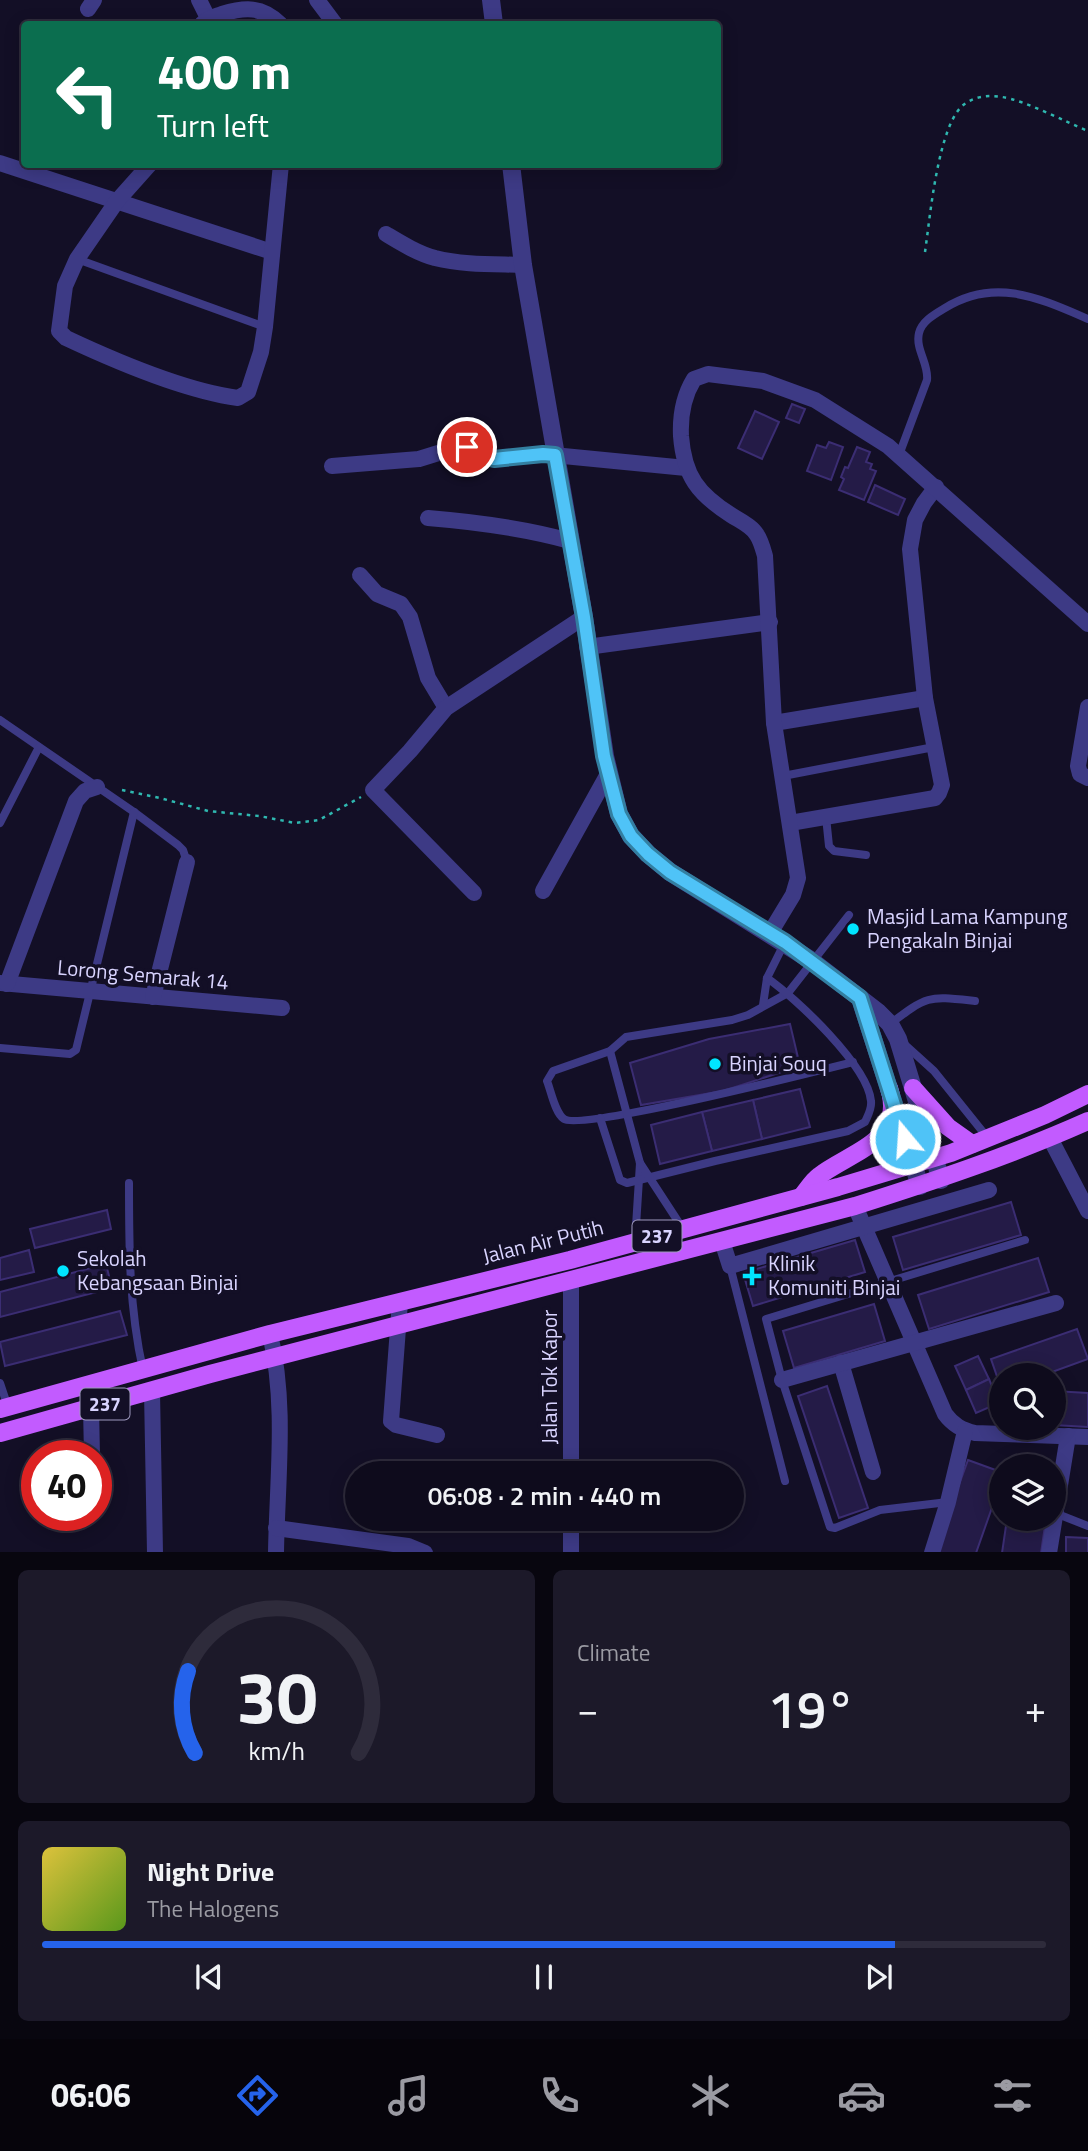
<!DOCTYPE html>
<meta charset="utf-8">
<style>
:root{--surface:#0e0b1c;--page:#1c1929;--text:#f1f3f6;--muted:#9b9ba3;--line:#2e2b3b;--accent:#2563eb}
body{margin:0;font-family:"Titillium Web",sans-serif;background:var(--page);color:var(--text);height:100vh;display:flex;flex-direction:column;font-size:26px;white-space:nowrap}
*{box-sizing:border-box;margin:0}
p{font-size:23px;color:var(--muted)}
.icon{flex:none;width:38px;height:38px;fill:none;stroke:currentColor;stroke-width:2;stroke-linecap:round;stroke-linejoin:round}
.map{position:relative;height:1552px;overflow:hidden}
.panel{display:flex;flex-direction:column;gap:18px;padding:18px;background:#08060f;flex:1}
.panel>*{flex:none}
.banner{position:absolute;left:21px;top:21px;width:700px;height:147px;border-radius:7px;box-shadow:0 4px 18px #0003,0 0 0 2px var(--line);background:#0b6e4f;color:#fff;overflow:hidden}
.tools{position:absolute;left:989px;top:1363px;display:grid;gap:14px}
.tools a{display:grid;place-items:center;width:77px;height:77px;border-radius:50%;background:var(--surface);box-shadow:0 4px 18px #0003,0 0 0 2px var(--line);font-size:35px}
.speed{position:absolute;left:21px;top:1440px;display:flex;gap:14px;font-size:35px;font-weight:700;text-align:center}
.speed>*{display:grid;place-content:center;width:91px;height:91px;border-radius:50%;background:var(--surface);box-shadow:0 4px 18px #0003,0 0 0 2px var(--line);line-height:1}
.speed .limit{border:10px solid #d22;background:#fff;color:#111}
.pin{position:absolute;display:grid;place-items:center;width:60px;height:60px;color:#fff;margin:-30px;border:4px solid #fff;border-radius:50%;box-shadow:0 2px 7px #0007}
.me{position:absolute;width:77px;margin:-38px;rotate:342deg;stroke-linejoin:round;filter:drop-shadow(0 0 5px #0008)}
.turn{display:flex;align-items:center;gap:24px;height:147px;padding:0 21px;font-size:32px}
.turn .icon{width:91px;height:91px;stroke-width:2.5}
.turn b{display:block;font-size:49px;line-height:60px}
.big{font-size:52px;font-weight:600;line-height:1.1}
.panel .widget{flex:1;display:flex;flex-direction:column;justify-content:center;gap:10px;min-width:0;padding:0 24px;border-radius:10px;background:var(--page)}
.panel .dial{align-items:center;gap:0}
.dial svg{height:182px;overflow:visible;fill:none;stroke:var(--line);stroke-width:7;stroke-linecap:round;text-anchor:middle}
.dial text{fill:var(--text);stroke:none}
.song{display:flex;align-items:center;gap:21px}
.cover{width:84px;height:84px;border-radius:10px;background:linear-gradient(135deg,hsl(50 70% 55%),hsl(90 70% 35%))}
.played{height:7px;border-radius:4px;background:linear-gradient(90deg,var(--accent) 85%,var(--line) 85%)}
.keys{display:flex;justify-content:space-around;direction:ltr}
.heat{display:flex;justify-content:space-between;align-items:center;font-size:38px;direction:ltr}
.panel .tiles{flex:1;display:grid;gap:18px;grid-template-columns:1fr 1fr}
.widget:last-child{grid-column:span 2}
.trip{position:absolute;left:345px;top:1461px;width:399px;height:70px;border-radius:35px;background:var(--surface);box-shadow:0 4px 18px #0003,0 0 0 2px var(--line);font-weight:600;line-height:70px;text-align:center}
.dock{display:flex;height:112px;justify-content:space-around;align-items:center;background:#06040b;color:var(--muted)}
.dock .icon{width:49px;height:49px}
.dock .active{color:var(--accent)}
.dock b{font-size:32px;color:var(--text)}
.map>svg:first-child{display:block}
</style>
<div class="map">
<svg width="1088" height="1553" viewBox="0 0 1088 1553">
<rect width="100%" height="100%" fill="#130f26"/>
<g fill="#241b47" stroke="#3b2d73" stroke-width="2">
<polygon points="792,404 805,409 799,423 786,418"/>
<polygon points="755,411 779,422 762,459 738,448"/>
<polygon points="829,442 843,447 831,480 807,471 817,445 826,448"/>
<polygon points="857,447 870,452 866,462 872,464 870,469 876,471 864,500 839,490 844,479 841,477 845,467 848,468"/>
<polygon points="875,485 905,499 898,515 868,502"/>
<polygon points="790,1024 800,1066 723,1091 641,1105 630,1063 709,1039"/>
<polygon points="800,1089 810,1127 762,1139 753,1100"/>
<polygon points="753,1100 762,1139 712,1151 702,1112"/>
<polygon points="702,1112 712,1151 660,1164 651,1125"/>
<polygon points="1011,1202 1021,1235 903,1270 893,1237"/>
<polygon points="107,1210 111,1229 35,1248 30,1229"/>
<polygon points="855,1240 865,1272 753,1306 743,1273"/>
<polygon points="29,1250 34,1272 0,1280 0,1258"/>
<polygon points="1038,1258 1049,1292 929,1329 918,1295"/>
<polygon points="106,1264 112,1288 0,1317 0,1292"/>
<polygon points="874,1304 885,1341 794,1368 783,1331"/>
<polygon points="120,1311 127,1335 5,1366 0,1342"/>
<polygon points="1077,1329 1088,1359 1041,1376 1001,1376 1001,1388 991,1359"/>
<polygon points="978,1356 989,1379 966,1390 955,1366"/>
<polygon points="989,1379 999,1403 976,1413 966,1390"/>
<polygon points="827,1386 868,1508 839,1518 798,1396"/>
<polygon points="1054,1391 1088,1393 1088,1427 1054,1425"/>
<polygon points="1016,1459 1054,1465 1054,1471 1054,1466 1015,1466"/>
<polygon points="968,1460 1001,1472 1001,1482 976,1553 934,1553"/>
<polygon points="1007,1519 1046,1519 1041,1553 1002,1553"/>
<polygon points="1066,1537 1088,1538 1088,1553 1066,1553"/>
</g>
<g fill="none" stroke-linecap="round" stroke-linejoin="round">
<g stroke="#2fb8b0" stroke-width="2.5" stroke-dasharray="3.5 5" stroke-linecap="butt">
<path d="M925 252C930 219 938 120 966 103 977 96 989 95 1002 97 1024 100 1066 122 1088 131"/>
<polyline points="122,790 160,798 208,811 259,816 295,823 319,820 361,797"/>
</g>
<g stroke="#3d3a85" stroke-width="8">
<polyline points="77,259 265,327"/>
<path d="M899 455 927 380C929 364 915 349 919 333 922 321 935 314 945 308 995 277 1039 298 1088 319"/>
<polyline points="0,720 134,812 178,845 183,850 187,862"/>
<polyline points="783,776 934,747"/>
<polyline points="826,817 829,846 834,851 866,855"/>
<polyline points="0,823 39,747"/>
<path d="M849 915 788 993 748 1015 732 1020 626 1037 610 1051 553 1071 547 1081C551 1091 555 1113 564 1119 581 1131 817 1071 853 1062"/>
<polyline points="763,1005 767,978 785,942"/>
<path d="M890 1024C928 995 928 996 975 1001"/>
<polyline points="903,1043 934,1071 987,1137"/>
<polyline points="0,1048 70,1054 76,1050 134,812"/>
<polyline points="610,1051 640,1163 635,1242"/>
<path d="M600 1118 620 1180 627 1183 715 1161 848 1131 865 1122C868 1115 872 1109 871 1101 868 1066 796 998 767 978"/>
<polyline points="640,1163 683,1229"/>
<path d="M129 1183C129 1247 129 1307 143 1370"/>
<polyline points="730,1266 785,1481"/>
<polyline points="0,1383 8,1407"/>
<polyline points="948,1502 880,1510 835,1528 830,1527 782,1380 766,1319 1025,1240"/>
<polyline points="1055,1513 1088,1526"/>
</g>
<g stroke="#3d3a85" stroke-width="16">
<polyline points="199,0 208,18 208,24"/>
<polyline points="317,0 335,24"/>
<polyline points="88,9 94,0"/>
<path d="M202 24C208 18 214 17 222 14 245 7 262 6 280 24"/>
<polyline points="0,163 272,252"/>
<path d="M150 164 117 201 77 259 65 286 59 331 66 338C115 361 186 391 238 398L248 392 261 352 265 327 281 164"/>
<path d="M386 234C401 243 417 253 435 258 463 265 494 264 523 265"/>
<polyline points="332,466 419,459 461,446 494,459 543,454 686,468"/>
<path d="M428 518C477 522 523 528 570 541"/>
<polyline points="360,575 377,594 401,604 410,617 428,678 446,708"/>
<polyline points="587,647 770,622"/>
<polyline points="1088,707 1078,766 1080,774 1088,778"/>
<polyline points="774,723 925,698"/>
<polyline points="790,823 935,798 939,793 942,785 925,698 910,549 915,520 924,503 936,487"/>
<polyline points="543,891 608,774"/>
<polyline points="474,893 373,790 410,751 446,708 584,617"/>
<path d="M770 933 793 895 798 878 774 723 765 556C763 549 761 541 757 535 752 526 740 521 731 515 698 494 684 476 681 436 680 415 683 397 694 379L708 374 763 381 815 400 888 446 1088 624"/>
<polyline points="0,983 282,1008"/>
<polyline points="7,984 76,801 85,791 97,787"/>
<polyline points="153,997 187,862"/>
<polyline points="1050,1138 1088,1211"/>
<path d="M855 1206 945 1414C953 1425 962 1430 975 1433L1088 1437"/>
<polyline points="722,1241 730,1266 989,1190"/>
<polyline points="571,1280 571,1474"/>
<polyline points="400,1302 391,1421 396,1425 437,1435"/>
<path d="M270 1334C287 1405 277 1480 276 1553"/>
<polyline points="841,1363 873,1472"/>
<polyline points="782,1380 1056,1303"/>
<polyline points="152,1392 155,1553"/>
<polyline points="91,1407 92,1456"/>
<polyline points="571,1519 571,1553"/>
<polyline points="276,1528 408,1546 425,1553"/>
<polyline points="932,1553 948,1502 965,1431"/>
<polyline points="1049,1553 1068,1436"/>
</g>
<g stroke="#3d3a85" stroke-width="18">
<polyline points="491,0 494,24"/>
<polyline points="511,164 523,265 584,617 605,756 619,814 631,836 648,854 670,872 812,961 878,1012 890,1024 898,1039 941,1180"/>
<polyline points="860,998 920,1186"/>
</g>
<g stroke="#c25bff" stroke-width="18">
<polyline points="913,1088 948,1127 972,1144"/>
<path d="M801 1197C807 1190 812 1181 819 1176 850 1152 906 1141 889 1088"/>
<polyline points="0,1409 270,1334 570,1260 838,1187 951,1153 1045,1115 1088,1094"/>
<path d="M0 1433 210 1374 855 1206C934 1181 1012 1155 1088 1121"/>
</g>
</g>
<g fill="none" stroke-linecap="round" stroke-linejoin="round">
<g stroke="#337fa1" stroke-width="18">
<polyline id="route" points="467,447 494,459 543,454 555,455 584,617 604,756 619,814 631,836 648,854 670,872 785,942 860,998 905,1139"/>
</g>
<use href="#route" stroke="#4fc3f7" stroke-width="12"/>
</g>
<g fill="#00e5ff" stroke="#130f26" stroke-width="2.5">
<circle cx="853" cy="929" r="7"/>
<circle cx="715" cy="1064" r="7"/>
<circle cx="63" cy="1271" r="7"/>
<path d="M748.5 1265.5h7v7h7v7h-7v7h-7v-7h-7v-7h7z"/>
</g>
<g text-anchor="middle" stroke-width="7" stroke-linejoin="round" paint-order="stroke">
<g fill="#130f26" stroke="#9e99be" stroke-width="2">
<rect x="632.5" y="1220.5" width="49" height="31" rx="5"/>
<rect x="80.5" y="1388.5" width="49" height="31" rx="5"/>
</g>
<g font-size="19" font-weight="bold" fill="#d9d4ff">
<text x="657" y="1243">237</text>
<text x="105" y="1411">237</text>
</g>
<g font-size="21" fill="#d9d4ff" stroke="#130f26" text-anchor="start">
<text x="867" y="924">Masjid Lama Kampung<tspan x="867" dy="24">Pengakaln Binjai</tspan></text>
<text x="729" y="1071">Binjai Souq</text>
<text x="77" y="1266">Sekolah<tspan x="77" dy="24">Kebangsaan Binjai</tspan></text>
<text x="768" y="1271">Klinik<tspan x="768" dy="24">Komuniti Binjai</tspan></text>
</g>
<g font-size="21" fill="#d9d4ff" stroke="#130f26">
<text transform="translate(143 975) rotate(5)" y="7">Lorong Semarak 14</text>
<text transform="translate(543 1242) rotate(-14)" y="7">Jalan Air Putih</text>
<text transform="translate(550 1377) rotate(-90)" y="7">Jalan Tok Kapor</text>
</g>
</g>
</svg>
<div class="tools">
<a><svg class="icon" aria-label="search" viewBox="0 0 24 24"><circle cx="10" cy="10" r="6"/><path d="M15 15l6 6"/></svg></a>
<a><svg class="icon" aria-label="layers" viewBox="0 0 24 24"><path d="M12 4l9 5-9 5-9-5zM3 14l9 5 9-5"/></svg></a>
</div>
<div class="speed"><div class="limit">40</div></div>
<div class="pin" style="left:467px;top:447px;background:#d93025"><svg class="icon" aria-label="arrive" viewBox="0 0 24 24"><path d="M6 21V4h12l-3 4 3 4H6"/></svg></div>
<svg class="me" style="left:905px;top:1139px" viewBox="-20 -20 40 40"><circle r="17" fill="#4fc3f7" stroke="#fff" stroke-width="3"/><path d="M0-11L8 9 0 5-8 9z" fill="#fff"/></svg>
<div class="trip">06:08 · 2 min · 440 m</div>
<div class="banner">
<div class="turn"><svg class="icon" aria-label="left" viewBox="0 0 24 24"><path d="M17 20v-9H6M10 6l-5 5 5 5"/></svg><div><b>400 m</b>Turn left</div></div>
</div>
</div>
<section class="panel">
<div class="tiles">
<div class="widget dial"><svg viewBox="0 0 100 80">
<path d="M14 69A42 42 0 1 1 86 69"/>
<path d="M14 69A42 42 0 0 1 11 33" stroke="#2563eb"/>
<text x="50" y="56" font-size="32" font-weight="700">30</text>
<text x="50" y="72" font-size="11">km/h</text>
</svg></div>
<div class="widget"><p>Climate</p>
<div class="heat"><a>−</a><b class="big">19°</b><a>+</a></div>
</div>
<div class="widget">
<div class="song"><i class="cover"></i><div><b>Night Drive</b><p>The Halogens</p></div></div>
<div class="played"></div>
<div class="keys"><svg class="icon" aria-label="previous" viewBox="0 0 24 24"><path d="M18 5L8 12l10 7zM5 5v14"/></svg><svg class="icon" aria-label="pause" viewBox="0 0 24 24"><path d="M8 5v14M16 5v14"/></svg><svg class="icon" aria-label="next" viewBox="0 0 24 24"><path d="M6 5l10 7-10 7zM19 5v14"/></svg></div>
</div>
</div>
</section>
<nav class="dock">
<b>06:06</b>
<svg class="icon active" aria-label="directions" viewBox="0 0 24 24"><path d="M12 3l9 9-9 9-9-9zM9 14v-3h6M13 9l2 2-2 2"/></svg>
<svg class="icon" aria-label="music" viewBox="0 0 24 24"><path d="M9 18V5l10-2v13"/><circle cx="6" cy="18" r="3"/><circle cx="16" cy="16" r="3"/></svg>
<svg class="icon" aria-label="phone" viewBox="0 0 24 24"><path d="M5 4h4l2 5-3 2q2 4 5 5l2-3 5 2v4C11 20 4 13 5 4z"/></svg>
<svg class="icon" aria-label="climate" viewBox="0 0 24 24"><path d="M12 3v18M4 7l16 10M4 17L20 7"/></svg>
<svg class="icon" aria-label="car" viewBox="0 0 24 24"><path d="M5 17H2v-5l4-1 3-4h7l3 4 3 1v5h-3M9 17h6M6 11h13"/><circle cx="7" cy="17" r="2"/><circle cx="17" cy="17" r="2"/></svg>
<svg class="icon" aria-label="filters" viewBox="0 0 24 24"><path d="M4 7h16M4 17h16"/><circle cx="9" cy="7" r="2"/><circle cx="15" cy="17" r="2"/></svg>
</nav>
